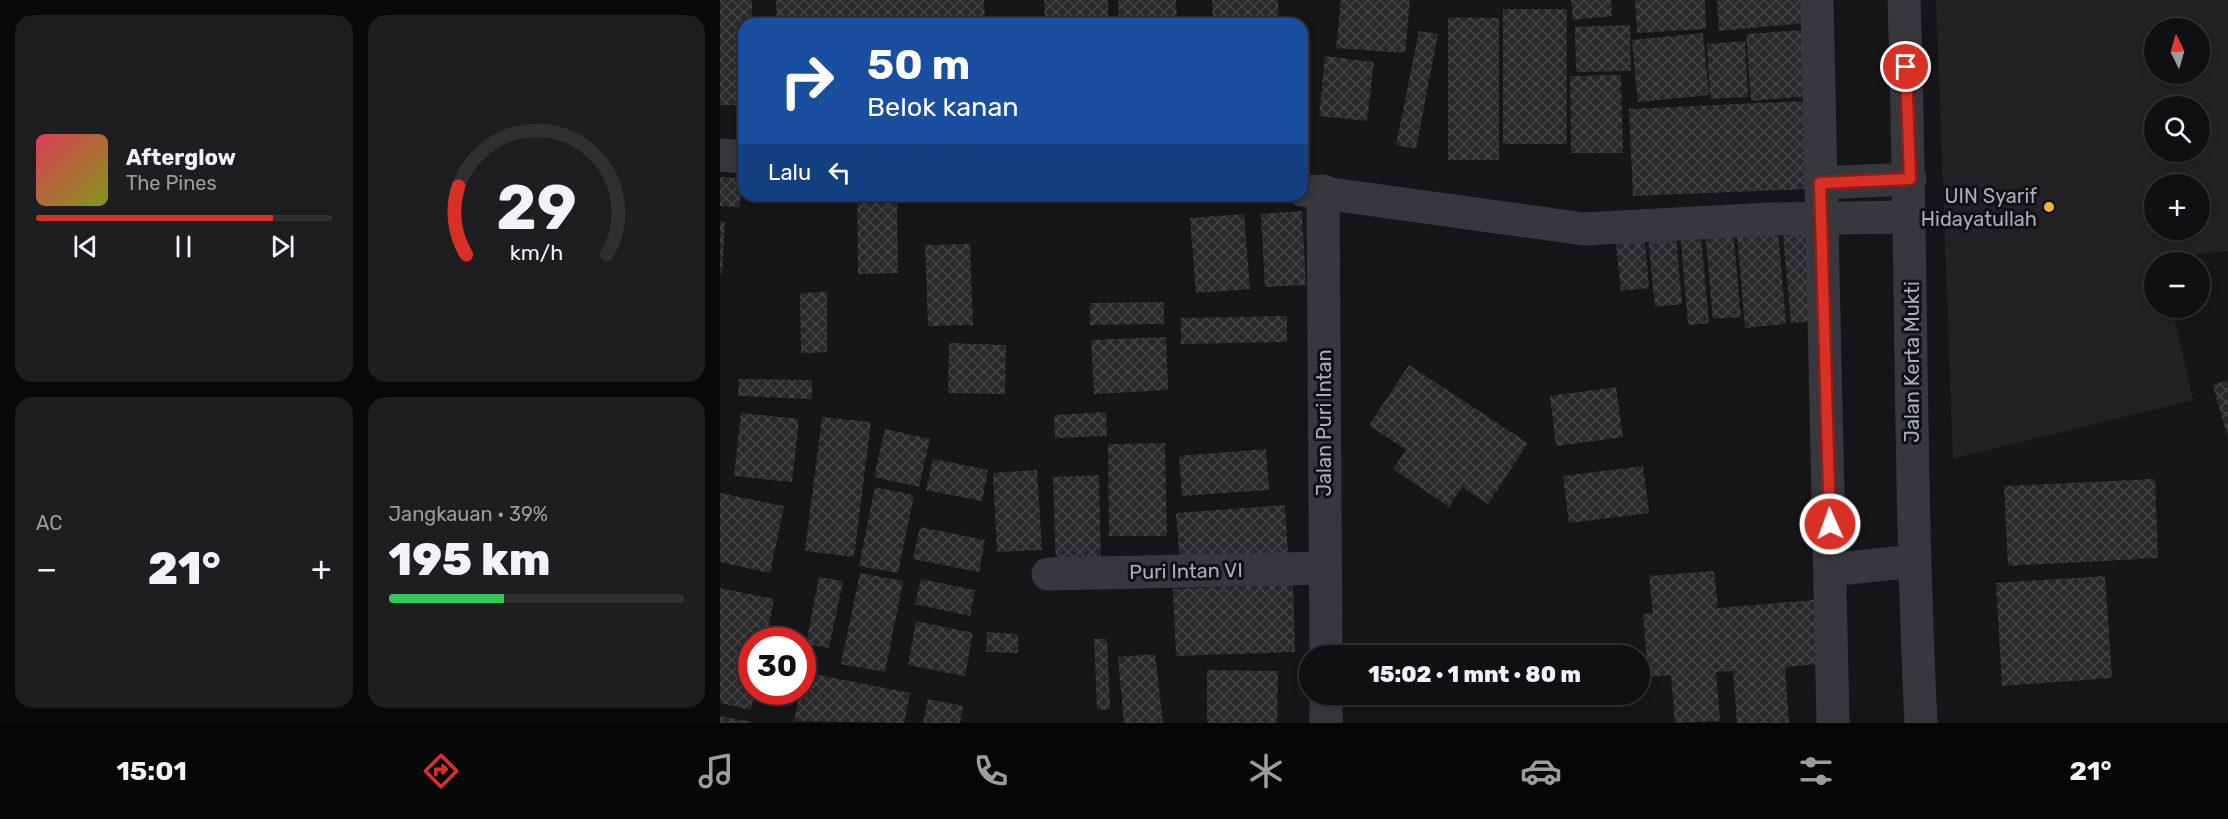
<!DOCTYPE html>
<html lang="id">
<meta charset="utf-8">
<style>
:root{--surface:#101012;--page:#1e1e20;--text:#f1f3f6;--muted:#9c9d9f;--line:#303032;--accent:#d93025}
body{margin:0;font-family:Rubik,sans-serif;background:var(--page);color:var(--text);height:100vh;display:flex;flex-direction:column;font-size:22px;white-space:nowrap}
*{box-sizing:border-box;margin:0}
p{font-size:20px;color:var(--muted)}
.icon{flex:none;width:33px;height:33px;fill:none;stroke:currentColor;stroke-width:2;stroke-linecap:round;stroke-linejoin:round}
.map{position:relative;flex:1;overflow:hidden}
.side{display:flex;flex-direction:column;gap:15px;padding:15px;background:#09090a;width:720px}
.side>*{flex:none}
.banner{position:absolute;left:18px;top:18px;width:570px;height:183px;border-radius:18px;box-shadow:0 3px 9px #0003,0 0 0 2px var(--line);background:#1a4fa0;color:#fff;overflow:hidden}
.needle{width:39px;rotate:355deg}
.tools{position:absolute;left:1424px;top:18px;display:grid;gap:12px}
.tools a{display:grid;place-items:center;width:66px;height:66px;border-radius:50%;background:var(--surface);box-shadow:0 3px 9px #0003,0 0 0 2px var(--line);font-size:30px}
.speed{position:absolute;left:18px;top:627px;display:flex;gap:12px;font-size:30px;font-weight:700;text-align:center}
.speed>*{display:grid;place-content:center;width:78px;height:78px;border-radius:50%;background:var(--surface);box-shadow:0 3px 9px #0003,0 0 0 2px var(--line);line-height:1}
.speed .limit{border:9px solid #d22;background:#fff;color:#111}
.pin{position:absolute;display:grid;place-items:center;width:51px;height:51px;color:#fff;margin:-26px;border:3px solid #fff;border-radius:50%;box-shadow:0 2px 6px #0007}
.me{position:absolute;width:66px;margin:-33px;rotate:358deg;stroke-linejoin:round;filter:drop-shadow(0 0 4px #0008)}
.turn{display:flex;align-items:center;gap:21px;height:126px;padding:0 30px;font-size:27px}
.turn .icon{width:78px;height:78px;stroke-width:2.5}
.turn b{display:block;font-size:42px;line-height:51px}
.then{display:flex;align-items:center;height:57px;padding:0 30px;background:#0003;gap:12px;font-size:22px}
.big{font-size:45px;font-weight:800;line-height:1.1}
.side .widget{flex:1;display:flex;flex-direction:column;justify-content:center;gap:9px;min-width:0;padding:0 21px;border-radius:18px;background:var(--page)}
.side .dial{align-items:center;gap:0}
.dial svg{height:156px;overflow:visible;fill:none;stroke:var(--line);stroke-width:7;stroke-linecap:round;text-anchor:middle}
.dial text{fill:var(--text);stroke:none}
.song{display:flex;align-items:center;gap:18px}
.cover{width:72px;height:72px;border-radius:9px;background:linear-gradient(135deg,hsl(350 70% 55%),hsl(70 70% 35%))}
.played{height:6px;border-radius:3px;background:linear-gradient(90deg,var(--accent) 80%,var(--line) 80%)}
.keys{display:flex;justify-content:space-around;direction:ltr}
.heat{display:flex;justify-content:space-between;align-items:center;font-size:33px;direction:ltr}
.charge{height:9px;border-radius:4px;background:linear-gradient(90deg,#34c759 39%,var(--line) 0)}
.side .tiles{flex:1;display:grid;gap:15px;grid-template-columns:repeat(2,1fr)}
.trip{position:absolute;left:579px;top:645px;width:351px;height:60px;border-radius:30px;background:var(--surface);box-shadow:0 3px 9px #0003,0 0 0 2px var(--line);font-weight:800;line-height:60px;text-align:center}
.tab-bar{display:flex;height:96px;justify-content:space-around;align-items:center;background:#060607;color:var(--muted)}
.tab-bar .icon{width:42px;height:42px}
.tab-bar .on{color:var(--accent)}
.tab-bar b{font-size:27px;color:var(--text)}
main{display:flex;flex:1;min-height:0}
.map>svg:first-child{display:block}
</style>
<main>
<section class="side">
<div class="tiles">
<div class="widget">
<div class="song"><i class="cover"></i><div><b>Afterglow</b><p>The Pines</p></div></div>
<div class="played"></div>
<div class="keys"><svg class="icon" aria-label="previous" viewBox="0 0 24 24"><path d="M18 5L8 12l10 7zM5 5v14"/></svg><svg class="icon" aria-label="pause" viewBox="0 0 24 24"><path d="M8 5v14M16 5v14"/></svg><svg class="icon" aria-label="next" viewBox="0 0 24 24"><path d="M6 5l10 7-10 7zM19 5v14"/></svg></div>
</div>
<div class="widget dial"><svg viewBox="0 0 100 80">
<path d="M14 69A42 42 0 1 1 86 69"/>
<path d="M14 69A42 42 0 0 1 10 34" stroke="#d93025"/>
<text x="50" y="56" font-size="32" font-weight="700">29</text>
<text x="50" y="72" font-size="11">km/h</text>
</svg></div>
<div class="widget"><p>AC</p>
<div class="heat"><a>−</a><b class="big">21°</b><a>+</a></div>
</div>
<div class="widget"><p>Jangkauan · 39%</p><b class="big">195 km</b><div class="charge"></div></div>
</div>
</section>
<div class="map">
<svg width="1508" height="723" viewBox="0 0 1508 723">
<defs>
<pattern id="building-cross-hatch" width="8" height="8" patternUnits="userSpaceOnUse" patternTransform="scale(1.5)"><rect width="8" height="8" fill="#29292c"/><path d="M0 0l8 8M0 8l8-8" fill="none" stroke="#454548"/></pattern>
</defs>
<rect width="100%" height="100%" fill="#161618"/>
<path fill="#222225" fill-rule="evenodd" d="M1216 0H1508V251L1440 258 1441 262H1434V308H1452L1473 400 1233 459ZM1434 28H1479V74H1434ZM1434 106H1479V152H1434ZM1434 184H1479V230H1434Z"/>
<g fill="url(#building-cross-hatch)">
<polygon points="0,0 32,0 32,24 24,24 24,105 0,105"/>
<polygon points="56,0 264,0 265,24 57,24"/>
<polygon points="324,0 388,0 389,24 325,24"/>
<polygon points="398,0 456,0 457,24 399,24"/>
<polygon points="492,0 558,0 559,24 493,24"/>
<polygon points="621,0 690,0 685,53 616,48"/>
<polygon points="851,0 891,0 892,16 853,20"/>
<polygon points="915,0 985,0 986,29 917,33"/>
<polygon points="997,0 1093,0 1095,22 999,31"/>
<rect x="783" y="9" width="64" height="135"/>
<polygon points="728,17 779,18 779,160 728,160"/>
<polygon points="910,25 911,71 856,72 855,27"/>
<polygon points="1083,30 1088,96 1031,101 1026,34"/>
<polygon points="699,31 718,34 696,149 676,145"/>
<polygon points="983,33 989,95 918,102 912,40"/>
<polygon points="1025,41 1028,97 990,99 987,44"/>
<polygon points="605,56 654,62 647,121 599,116"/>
<polygon points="901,75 903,153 851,153 850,76"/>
<polygon points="1084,101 1087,189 913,196 909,109"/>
<polygon points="0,177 21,178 20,207 0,206"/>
<polygon points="137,195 177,195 178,273 138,274"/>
<polygon points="582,211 586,285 545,287 541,214"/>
<polygon points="524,214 530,289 476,293 470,218"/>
<polygon points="0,221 5,222 2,274 0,274"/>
<polygon points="980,227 989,323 968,325 960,229"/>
<polygon points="1013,229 1021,317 993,319 985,231"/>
<polygon points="924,231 929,288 901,291 895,235"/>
<polygon points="1058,231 1066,324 1025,328 1017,235"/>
<polygon points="1092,232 1100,321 1071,323 1063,236"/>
<polygon points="956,236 962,304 935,307 928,238"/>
<polygon points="250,244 253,325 208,326 205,245"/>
<polygon points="107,292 107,352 81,353 80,293"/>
<polygon points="444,302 444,324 370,325 370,303"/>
<polygon points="567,316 567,342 461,344 461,318"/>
<polygon points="446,337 448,390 374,394 371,340"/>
<polygon points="229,343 286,345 285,394 228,393"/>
<polygon points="689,365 808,443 768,504 742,487 729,507 673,469 686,450 649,425"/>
<polygon points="19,379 92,380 92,399 18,396"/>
<polygon points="1508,380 1508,435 1507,435 1493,385"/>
<polygon points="896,387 903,437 836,446 830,396"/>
<polygon points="386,412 387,436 335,438 334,415"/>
<polygon points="21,413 79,419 72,482 14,476"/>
<polygon points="102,417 151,422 134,557 85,551"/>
<polygon points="165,429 210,439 199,487 154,477"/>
<polygon points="445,443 447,536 389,536 388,444"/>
<polygon points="546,449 549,490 462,496 459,456"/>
<polygon points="213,459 268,470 262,501 206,490"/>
<polygon points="923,466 929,513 849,523 843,476"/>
<polygon points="317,470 322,550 277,552 273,473"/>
<polygon points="379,475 381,567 336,569 333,477"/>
<polygon points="1435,479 1438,558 1288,566 1284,486"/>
<polygon points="155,487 194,495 178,573 139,566"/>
<polygon points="0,493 64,506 50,573 0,562"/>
<polygon points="565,505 568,554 460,563 456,513"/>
<polygon points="200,527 265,540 259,572 193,559"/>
<polygon points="994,571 998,608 1104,599 1109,663 1065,667 1069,723 1017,723 1013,671 996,672 1000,721 955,723 951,675 928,677 923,614 933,613 929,576"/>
<polygon points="140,573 183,581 165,672 121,664"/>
<polygon points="1385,576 1392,678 1282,686 1276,583"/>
<polygon points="99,577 123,581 109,648 86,644"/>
<polygon points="201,579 255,590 250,616 195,604"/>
<polygon points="573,584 575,652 456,656 453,589"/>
<polygon points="0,588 54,599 46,640 32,640 32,692 35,692 31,710 0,703"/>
<polygon points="196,621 253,633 245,676 188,665"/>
<polygon points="267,632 298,634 298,653 266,652"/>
<polygon points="374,639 387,639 390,709 377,710"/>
<polygon points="435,654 443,723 404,723 398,657"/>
<polygon points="487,670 558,671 557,723 487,723"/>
<polygon points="84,672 190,693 184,723 74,721 80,692 82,692"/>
<polygon points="208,699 243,706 240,723 203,723"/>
<polygon points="0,716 32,722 31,723 0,723"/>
</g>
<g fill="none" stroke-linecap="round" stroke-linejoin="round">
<g stroke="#37383d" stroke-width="33">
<polyline points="1097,0 1113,723"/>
<polyline points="0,155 24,157"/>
<polyline points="1100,183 1190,179"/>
<polyline points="582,190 864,229 1050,219 1191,217"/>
<polyline points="603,191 606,656"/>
<polyline points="1111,570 1193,561"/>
<polyline points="328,574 604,568"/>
<polyline points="606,694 606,723"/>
</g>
<path stroke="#37383d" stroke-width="33" d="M1184 0C1192 241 1189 482 1201 723"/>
</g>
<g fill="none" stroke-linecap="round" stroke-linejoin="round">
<g stroke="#8d1f18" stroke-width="15">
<polyline id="route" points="1110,524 1100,183 1190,179 1186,67"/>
</g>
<use href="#route" stroke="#d93025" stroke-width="10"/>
</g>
<circle fill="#f2b134" stroke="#111113" stroke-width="2" cx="1329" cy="207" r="6"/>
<g text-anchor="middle" stroke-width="6" stroke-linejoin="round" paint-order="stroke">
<g font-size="20" fill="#a8adb8" stroke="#111113" text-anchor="end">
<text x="1317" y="203">UIN Syarif<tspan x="1317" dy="23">Hidayatullah</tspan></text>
</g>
<g font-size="20" fill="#a8adb8" stroke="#111113">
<text transform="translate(1192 362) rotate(-90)" y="7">Jalan Kerta Mukti</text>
<text transform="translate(604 423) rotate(-90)" y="7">Jalan Puri Intan</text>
<text transform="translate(466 571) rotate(-1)" y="7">Puri Intan VI</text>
</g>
</g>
</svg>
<div class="tools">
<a><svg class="needle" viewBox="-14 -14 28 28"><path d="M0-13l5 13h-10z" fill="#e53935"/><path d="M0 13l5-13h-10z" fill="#9c9d9f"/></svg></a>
<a><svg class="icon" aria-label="search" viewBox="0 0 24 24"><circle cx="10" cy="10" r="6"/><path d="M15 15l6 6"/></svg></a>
<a>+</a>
<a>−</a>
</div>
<div class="speed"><div class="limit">30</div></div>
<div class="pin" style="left:1186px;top:67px;background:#d93025"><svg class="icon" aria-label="arrive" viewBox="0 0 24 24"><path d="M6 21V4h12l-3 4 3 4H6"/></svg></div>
<svg class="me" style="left:1110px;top:524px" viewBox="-20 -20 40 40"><circle r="17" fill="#d93025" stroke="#fff" stroke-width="3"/><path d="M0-11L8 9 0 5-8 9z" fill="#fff"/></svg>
<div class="trip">15:02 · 1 mnt · 80 m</div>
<div class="banner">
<div class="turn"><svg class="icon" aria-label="right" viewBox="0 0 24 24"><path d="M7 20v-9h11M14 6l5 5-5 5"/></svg><div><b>50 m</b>Belok kanan</div></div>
<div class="then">Lalu<svg class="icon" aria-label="left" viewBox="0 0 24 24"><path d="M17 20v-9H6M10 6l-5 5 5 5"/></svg></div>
</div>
</div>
</main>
<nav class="tab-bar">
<b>15:01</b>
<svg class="icon on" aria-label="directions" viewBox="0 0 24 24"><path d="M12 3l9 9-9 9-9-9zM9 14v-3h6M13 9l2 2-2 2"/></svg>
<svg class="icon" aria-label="music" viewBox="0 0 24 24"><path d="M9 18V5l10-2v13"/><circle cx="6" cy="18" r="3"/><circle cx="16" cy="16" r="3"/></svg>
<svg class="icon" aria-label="phone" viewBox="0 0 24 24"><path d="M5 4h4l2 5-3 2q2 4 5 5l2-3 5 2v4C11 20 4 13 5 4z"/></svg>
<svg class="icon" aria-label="climate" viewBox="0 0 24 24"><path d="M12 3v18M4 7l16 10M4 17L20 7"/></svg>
<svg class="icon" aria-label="car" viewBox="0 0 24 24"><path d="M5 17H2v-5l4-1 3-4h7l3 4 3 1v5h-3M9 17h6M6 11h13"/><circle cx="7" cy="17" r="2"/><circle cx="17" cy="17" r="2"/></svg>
<svg class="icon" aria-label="filters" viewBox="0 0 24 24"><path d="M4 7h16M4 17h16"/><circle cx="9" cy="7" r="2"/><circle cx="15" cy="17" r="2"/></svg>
<b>21°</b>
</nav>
